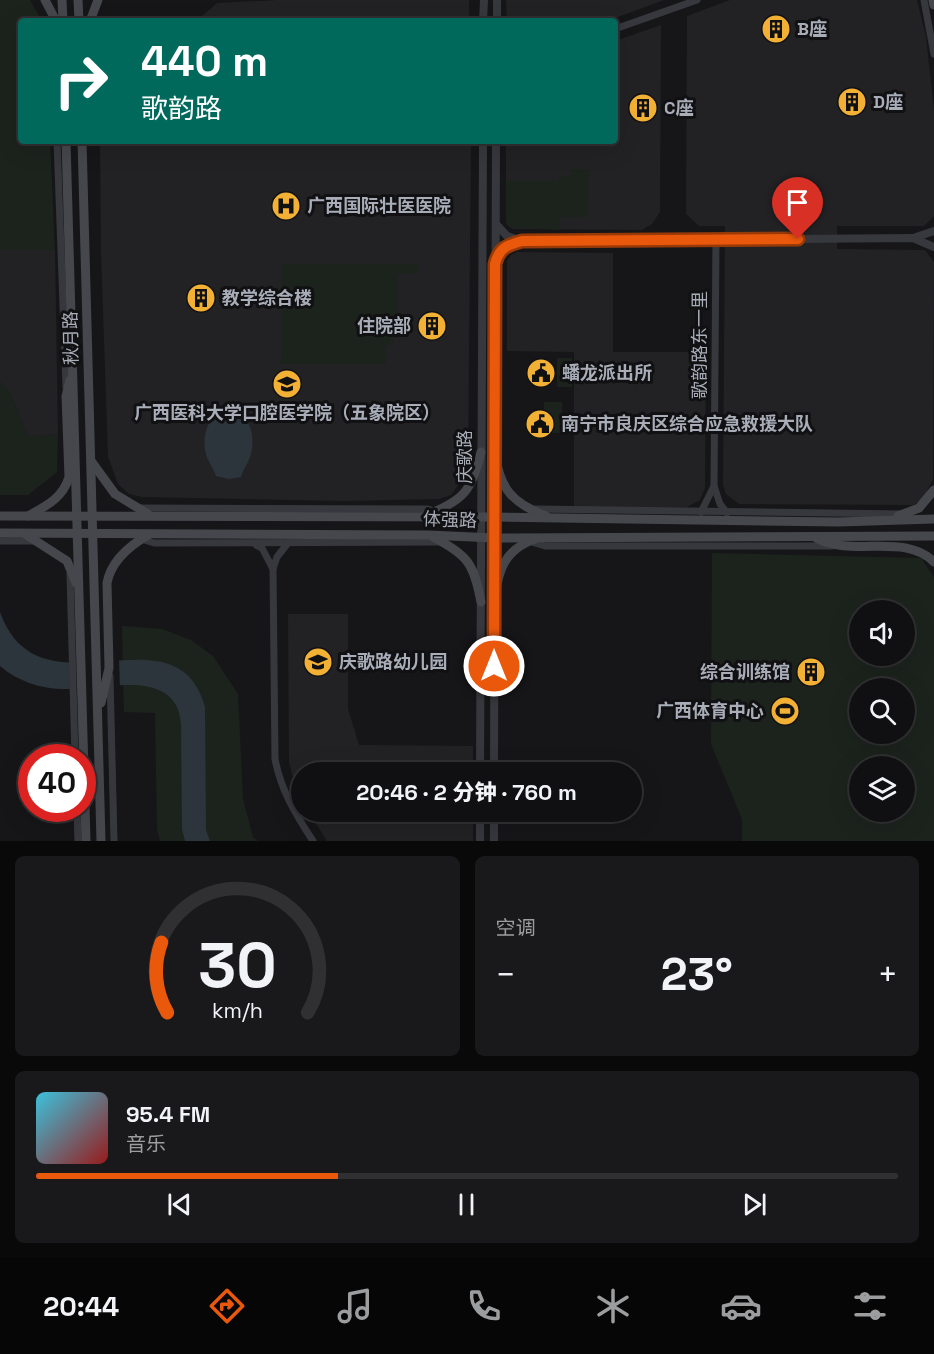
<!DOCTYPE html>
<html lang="zh">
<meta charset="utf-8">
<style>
:root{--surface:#101012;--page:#19191b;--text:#f1f3f6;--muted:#9c9d9f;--line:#303032;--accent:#ea580c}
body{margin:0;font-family:"Space Grotesk","Noto Sans SC",sans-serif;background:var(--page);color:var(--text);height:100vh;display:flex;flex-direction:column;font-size:22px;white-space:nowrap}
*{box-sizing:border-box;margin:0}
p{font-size:20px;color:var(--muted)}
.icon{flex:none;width:33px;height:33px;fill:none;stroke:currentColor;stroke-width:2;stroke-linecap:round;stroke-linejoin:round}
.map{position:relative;height:841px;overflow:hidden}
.side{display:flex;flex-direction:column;gap:15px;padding:15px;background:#09090a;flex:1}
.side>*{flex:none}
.guide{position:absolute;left:18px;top:18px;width:600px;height:126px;border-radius:6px;box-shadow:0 6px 24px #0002,0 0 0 2px var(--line);background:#00695c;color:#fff;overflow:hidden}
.buttons{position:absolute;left:849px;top:600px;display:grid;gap:12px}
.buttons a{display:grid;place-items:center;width:66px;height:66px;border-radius:50%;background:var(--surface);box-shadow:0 6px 24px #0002,0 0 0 2px var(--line);font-size:30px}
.speed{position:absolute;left:18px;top:744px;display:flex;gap:12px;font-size:30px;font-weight:700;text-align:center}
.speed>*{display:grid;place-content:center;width:78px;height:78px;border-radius:50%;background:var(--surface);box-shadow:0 6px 24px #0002,0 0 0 2px var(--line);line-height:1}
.speed .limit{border:9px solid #d22;background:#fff;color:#111}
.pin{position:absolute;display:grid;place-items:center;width:51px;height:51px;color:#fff;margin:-62px -26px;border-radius:50% 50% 50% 0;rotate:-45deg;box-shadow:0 0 6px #0007}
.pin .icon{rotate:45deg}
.me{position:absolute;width:66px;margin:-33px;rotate:0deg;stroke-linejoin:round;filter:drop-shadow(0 0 4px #0008)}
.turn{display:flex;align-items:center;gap:21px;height:126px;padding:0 24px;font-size:27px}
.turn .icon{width:78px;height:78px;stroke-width:2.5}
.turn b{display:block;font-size:42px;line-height:51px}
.big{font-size:45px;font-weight:800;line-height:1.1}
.side .card{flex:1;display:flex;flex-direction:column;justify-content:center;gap:9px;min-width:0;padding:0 21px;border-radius:9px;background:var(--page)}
.side .dial{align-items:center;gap:0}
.dial svg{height:156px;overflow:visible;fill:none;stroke:var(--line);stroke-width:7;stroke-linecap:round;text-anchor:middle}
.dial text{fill:var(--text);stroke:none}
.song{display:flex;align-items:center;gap:18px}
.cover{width:72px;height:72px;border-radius:9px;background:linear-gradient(135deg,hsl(190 70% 55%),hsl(0 70% 35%))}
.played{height:6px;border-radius:3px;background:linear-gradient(90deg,var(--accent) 35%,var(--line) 35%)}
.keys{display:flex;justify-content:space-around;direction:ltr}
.heat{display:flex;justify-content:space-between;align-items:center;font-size:33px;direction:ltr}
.side .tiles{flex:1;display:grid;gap:15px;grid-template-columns:1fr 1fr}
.card:last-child{grid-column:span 2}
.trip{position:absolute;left:291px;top:762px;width:351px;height:60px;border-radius:30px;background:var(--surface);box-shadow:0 6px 24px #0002,0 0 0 2px var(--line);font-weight:800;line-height:60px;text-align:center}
.dock{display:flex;height:96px;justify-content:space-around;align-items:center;background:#060607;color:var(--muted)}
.dock .icon{width:42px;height:42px}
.dock .current{color:var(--accent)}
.dock b{font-size:27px;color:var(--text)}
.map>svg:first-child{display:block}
</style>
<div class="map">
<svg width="934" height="841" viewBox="0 0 934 841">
<rect width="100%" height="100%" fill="#161618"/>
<g fill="#222225">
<polygon points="279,0 469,0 469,21 196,21 217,3"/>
<polygon points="506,0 664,0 607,21 507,21"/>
<polygon points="730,0 917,0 926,37 934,110 934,216 924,226 837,226 837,249 925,250 934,262 933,479 923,499 913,505 739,504 726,494 723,485 725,226 699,226 686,214 687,16"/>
<polygon points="661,25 660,212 652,224 642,230 513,229 509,227 506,222 506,141 615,141 615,41"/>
<polygon points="100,141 471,141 468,461 466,474 451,495 439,499 343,501 142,497 129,494 118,484 108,457 101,253"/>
<polygon points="0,250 55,250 58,434 28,437 10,393 0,382"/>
<polygon points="517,252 613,253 613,352 706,352 705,488 700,500 687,507 574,507 574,352 507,351 507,261 511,255"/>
<polygon points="288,614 348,614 348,709 359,745 473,746 473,772 302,772 301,798 293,778 289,762"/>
<polygon points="309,812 473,812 473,841 327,841"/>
</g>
<g fill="#1c231d" fill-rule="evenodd">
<polygon points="0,0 30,0 42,21 21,21 21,141 50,141 55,250 0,250"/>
<polygon points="345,141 437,141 435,144 348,144"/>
<polygon points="571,169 589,169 588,217 560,217 559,230 509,227 506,222 506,181 559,181 559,176 571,176"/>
<polygon points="282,264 417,264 417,273 398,274 398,329 394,329 394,345 386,345 386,364 281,364"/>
<rect x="557" y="358" width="15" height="29"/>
<polygon points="0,382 10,393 28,436 58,434 57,472 28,495 0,495"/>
<rect x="544" y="402" width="18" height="31"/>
<path d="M712 553 921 558 934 577V841H742V819L711 744ZM860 610H904V656H860ZM860 688H904V734H860ZM860 766H904V812H860Z"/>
<polygon points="122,626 162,629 191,640 213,656 238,694 243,799 253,837 258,841 160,841 157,830 155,713 124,712"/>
</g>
<g fill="#2c353c">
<path d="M229 406C249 412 256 435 251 454 249 462 243 469 241 477L229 479 216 476C214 469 208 462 206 454 201 435 209 412 229 406Z"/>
<path d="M0 612C39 722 176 602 205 707L206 830 210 841H185L182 829 181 725C178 666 104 690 64 689 41 689 17 681 0 666Z"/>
</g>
<polygon fill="#161618" points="119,658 120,689 70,692 69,660"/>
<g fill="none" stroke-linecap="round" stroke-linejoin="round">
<g stroke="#37383d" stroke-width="7">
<polyline points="924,0 934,54"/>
<polyline points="615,29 697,0"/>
<polyline points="57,141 66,387"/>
<polyline points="714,486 720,504 727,513"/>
<polyline points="139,508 428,509 436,512"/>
<polyline points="535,509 902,514"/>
<polyline points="701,512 714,486 716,240"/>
<polyline points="138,538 154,543 441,542"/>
<polyline points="0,541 35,541"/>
<polyline points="528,541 545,546 832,546"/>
<polyline points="256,545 262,548 273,569 277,557 288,543"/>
<path d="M273 569 275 759C281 791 296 815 313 841"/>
<polyline points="70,574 75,758"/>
<polyline points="110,676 114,841"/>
<polyline points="77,808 78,841"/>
</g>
<g stroke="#37383d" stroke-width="8">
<polyline points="483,21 484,0"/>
<polyline points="497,21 497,0"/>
<polyline points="496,224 507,236 522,241 913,238 934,247"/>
<polyline points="916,237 934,231"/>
<polyline points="497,258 507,245 522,241"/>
<polyline points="480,772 483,141"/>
<polyline points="494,772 496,141"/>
<polyline points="480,841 480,812"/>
<polyline points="494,841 494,812"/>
</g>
<g stroke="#45474d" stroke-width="9">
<polyline points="45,0 56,21"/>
<polyline points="62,0 63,21"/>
<polyline points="78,0 79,21"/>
<polyline points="933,0 934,5"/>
<polyline points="90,21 98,0"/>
<polyline points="66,141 86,841"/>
<polyline points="82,141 101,841"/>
<path d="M495 453C500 489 512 503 546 516"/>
<polyline points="91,461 115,494 148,514"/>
<path d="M426 515C463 501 472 491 481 452"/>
<polyline points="0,516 494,517 839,522 934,519"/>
<path d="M28 516C46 506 63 498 69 477L66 396 70 380"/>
<polyline points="898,516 919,508 934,490"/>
<polyline points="0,533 428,535 494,538 934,536"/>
<polyline points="25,534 67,561 76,583"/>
<path d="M433 537C468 555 474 564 481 602"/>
<path d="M816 538C854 558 904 532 934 562"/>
<path d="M494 602C498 572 503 550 535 539"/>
<path d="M101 703 109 668 107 583C111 561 129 546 148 535"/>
</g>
</g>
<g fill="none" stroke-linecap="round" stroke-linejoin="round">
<g stroke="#983908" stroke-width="15">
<path id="route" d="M494 666 495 264C499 248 507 245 522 241L798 239"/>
</g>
<use href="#route" stroke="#ea580c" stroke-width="10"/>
</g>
<defs>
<g id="building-disc" transform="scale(1.5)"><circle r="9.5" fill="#f2b134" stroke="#111113"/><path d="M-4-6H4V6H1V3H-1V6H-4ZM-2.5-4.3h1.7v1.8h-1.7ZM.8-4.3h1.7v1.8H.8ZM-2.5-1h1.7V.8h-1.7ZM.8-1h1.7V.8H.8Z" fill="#111"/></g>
<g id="hospital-disc" transform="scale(1.5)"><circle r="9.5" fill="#f2b134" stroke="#111113"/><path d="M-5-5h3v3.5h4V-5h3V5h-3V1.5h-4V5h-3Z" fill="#111"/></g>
<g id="civic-disc" transform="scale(1.5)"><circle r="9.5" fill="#f2b134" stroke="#111113"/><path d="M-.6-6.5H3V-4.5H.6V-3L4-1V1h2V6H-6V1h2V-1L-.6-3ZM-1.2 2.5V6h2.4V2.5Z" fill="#111"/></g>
<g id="university-disc" transform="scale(1.5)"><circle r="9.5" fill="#f2b134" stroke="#111113"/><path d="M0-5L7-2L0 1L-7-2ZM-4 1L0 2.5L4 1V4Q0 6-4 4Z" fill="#111"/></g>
<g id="school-disc" transform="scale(1.5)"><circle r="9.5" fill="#f2b134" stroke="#111113"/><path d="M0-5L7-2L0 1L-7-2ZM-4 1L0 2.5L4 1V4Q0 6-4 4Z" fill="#111"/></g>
<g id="stadium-disc" transform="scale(1.5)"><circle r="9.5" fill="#f2b134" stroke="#111113"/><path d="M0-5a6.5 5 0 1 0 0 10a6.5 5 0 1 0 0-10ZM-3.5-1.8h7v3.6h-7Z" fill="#111"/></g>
</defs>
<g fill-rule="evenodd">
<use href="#building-disc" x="776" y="29"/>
<use href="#building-disc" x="852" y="102"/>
<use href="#building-disc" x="643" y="108"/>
<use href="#hospital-disc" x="286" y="206"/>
<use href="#building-disc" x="201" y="298"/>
<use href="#building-disc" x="432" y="326"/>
<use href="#civic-disc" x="541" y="373"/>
<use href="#university-disc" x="287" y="384"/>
<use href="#civic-disc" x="540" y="424"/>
<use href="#school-disc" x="318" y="662"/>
<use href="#building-disc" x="811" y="672"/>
<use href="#stadium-disc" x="785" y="711"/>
</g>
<g text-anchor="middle" stroke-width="6" stroke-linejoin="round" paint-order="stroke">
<g font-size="18" font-weight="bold" fill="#a8adb8" stroke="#111113" text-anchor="start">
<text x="797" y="35">B座</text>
<text x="873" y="108">D座</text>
<text x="664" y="114">C座</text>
<text x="307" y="212">广西国际壮医医院</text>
<text x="222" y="304">教学综合楼</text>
<text x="411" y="332" text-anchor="end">住院部</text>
<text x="562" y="379">蟠龙派出所</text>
<text x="287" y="419" text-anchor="middle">广西医科大学口腔医学院（五象院区）</text>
<text x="561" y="430">南宁市良庆区综合应急救援大队</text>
<text x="339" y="668">庆歌路幼儿园</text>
<text x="790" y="678" text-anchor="end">综合训练馆</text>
<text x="764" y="717" text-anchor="end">广西体育中心</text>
</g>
<g font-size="18" fill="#a8adb8" stroke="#111113">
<text transform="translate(71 338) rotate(-91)" y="6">秋月路</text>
<text transform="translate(700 345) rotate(-90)" y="6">歌韵路东一里</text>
<text transform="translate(465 457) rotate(-90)" y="6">庆歌路</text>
<text transform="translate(450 520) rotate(2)" y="6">体强路</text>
</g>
</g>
</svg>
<div class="buttons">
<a><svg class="icon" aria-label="sound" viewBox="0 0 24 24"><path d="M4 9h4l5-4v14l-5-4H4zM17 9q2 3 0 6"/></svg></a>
<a><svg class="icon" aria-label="search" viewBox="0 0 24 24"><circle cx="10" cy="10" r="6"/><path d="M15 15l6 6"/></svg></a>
<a><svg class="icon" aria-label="layers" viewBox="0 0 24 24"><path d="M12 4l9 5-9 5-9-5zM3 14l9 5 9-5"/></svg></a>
</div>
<div class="speed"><div class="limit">40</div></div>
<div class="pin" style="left:798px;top:239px;background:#d93025"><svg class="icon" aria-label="arrive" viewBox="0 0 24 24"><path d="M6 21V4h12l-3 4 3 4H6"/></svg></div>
<svg class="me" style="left:494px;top:666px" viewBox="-20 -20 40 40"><circle r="17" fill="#ea580c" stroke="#fff" stroke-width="3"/><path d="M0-11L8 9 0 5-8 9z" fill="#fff"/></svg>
<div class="trip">20:46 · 2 分钟 · 760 m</div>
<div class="guide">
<div class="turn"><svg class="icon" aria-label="right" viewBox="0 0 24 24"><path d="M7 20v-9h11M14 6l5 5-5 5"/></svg><div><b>440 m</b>歌韵路</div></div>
</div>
</div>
<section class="side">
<div class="tiles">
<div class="card dial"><svg viewBox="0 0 100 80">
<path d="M14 69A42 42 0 1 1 86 69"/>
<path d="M14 69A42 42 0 0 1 11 33" stroke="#ea580c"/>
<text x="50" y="56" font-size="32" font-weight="700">30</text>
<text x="50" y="72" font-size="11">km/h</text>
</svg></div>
<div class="card"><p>空调</p>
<div class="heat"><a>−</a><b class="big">23°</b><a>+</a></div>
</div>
<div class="card">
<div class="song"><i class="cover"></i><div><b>95.4 FM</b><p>音乐</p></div></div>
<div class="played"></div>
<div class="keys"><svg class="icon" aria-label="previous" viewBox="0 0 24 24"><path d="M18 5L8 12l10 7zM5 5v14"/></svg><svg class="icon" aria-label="pause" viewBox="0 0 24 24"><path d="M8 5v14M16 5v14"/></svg><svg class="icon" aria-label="next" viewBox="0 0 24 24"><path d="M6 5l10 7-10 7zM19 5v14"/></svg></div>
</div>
</div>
</section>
<nav class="dock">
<b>20:44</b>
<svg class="icon current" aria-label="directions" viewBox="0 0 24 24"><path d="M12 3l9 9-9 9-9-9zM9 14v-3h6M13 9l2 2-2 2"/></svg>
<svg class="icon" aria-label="music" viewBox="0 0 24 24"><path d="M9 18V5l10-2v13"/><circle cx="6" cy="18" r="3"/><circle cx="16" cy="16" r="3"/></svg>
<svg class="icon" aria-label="phone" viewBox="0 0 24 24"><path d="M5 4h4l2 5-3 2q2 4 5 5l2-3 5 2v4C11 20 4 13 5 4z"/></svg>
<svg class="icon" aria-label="climate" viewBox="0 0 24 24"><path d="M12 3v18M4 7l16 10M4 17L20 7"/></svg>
<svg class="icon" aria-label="car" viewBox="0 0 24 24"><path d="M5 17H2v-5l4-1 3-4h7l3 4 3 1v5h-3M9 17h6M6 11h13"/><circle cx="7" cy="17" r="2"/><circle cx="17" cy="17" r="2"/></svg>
<svg class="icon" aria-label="filters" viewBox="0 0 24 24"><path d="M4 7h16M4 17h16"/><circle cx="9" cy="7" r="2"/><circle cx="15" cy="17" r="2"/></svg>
</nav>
